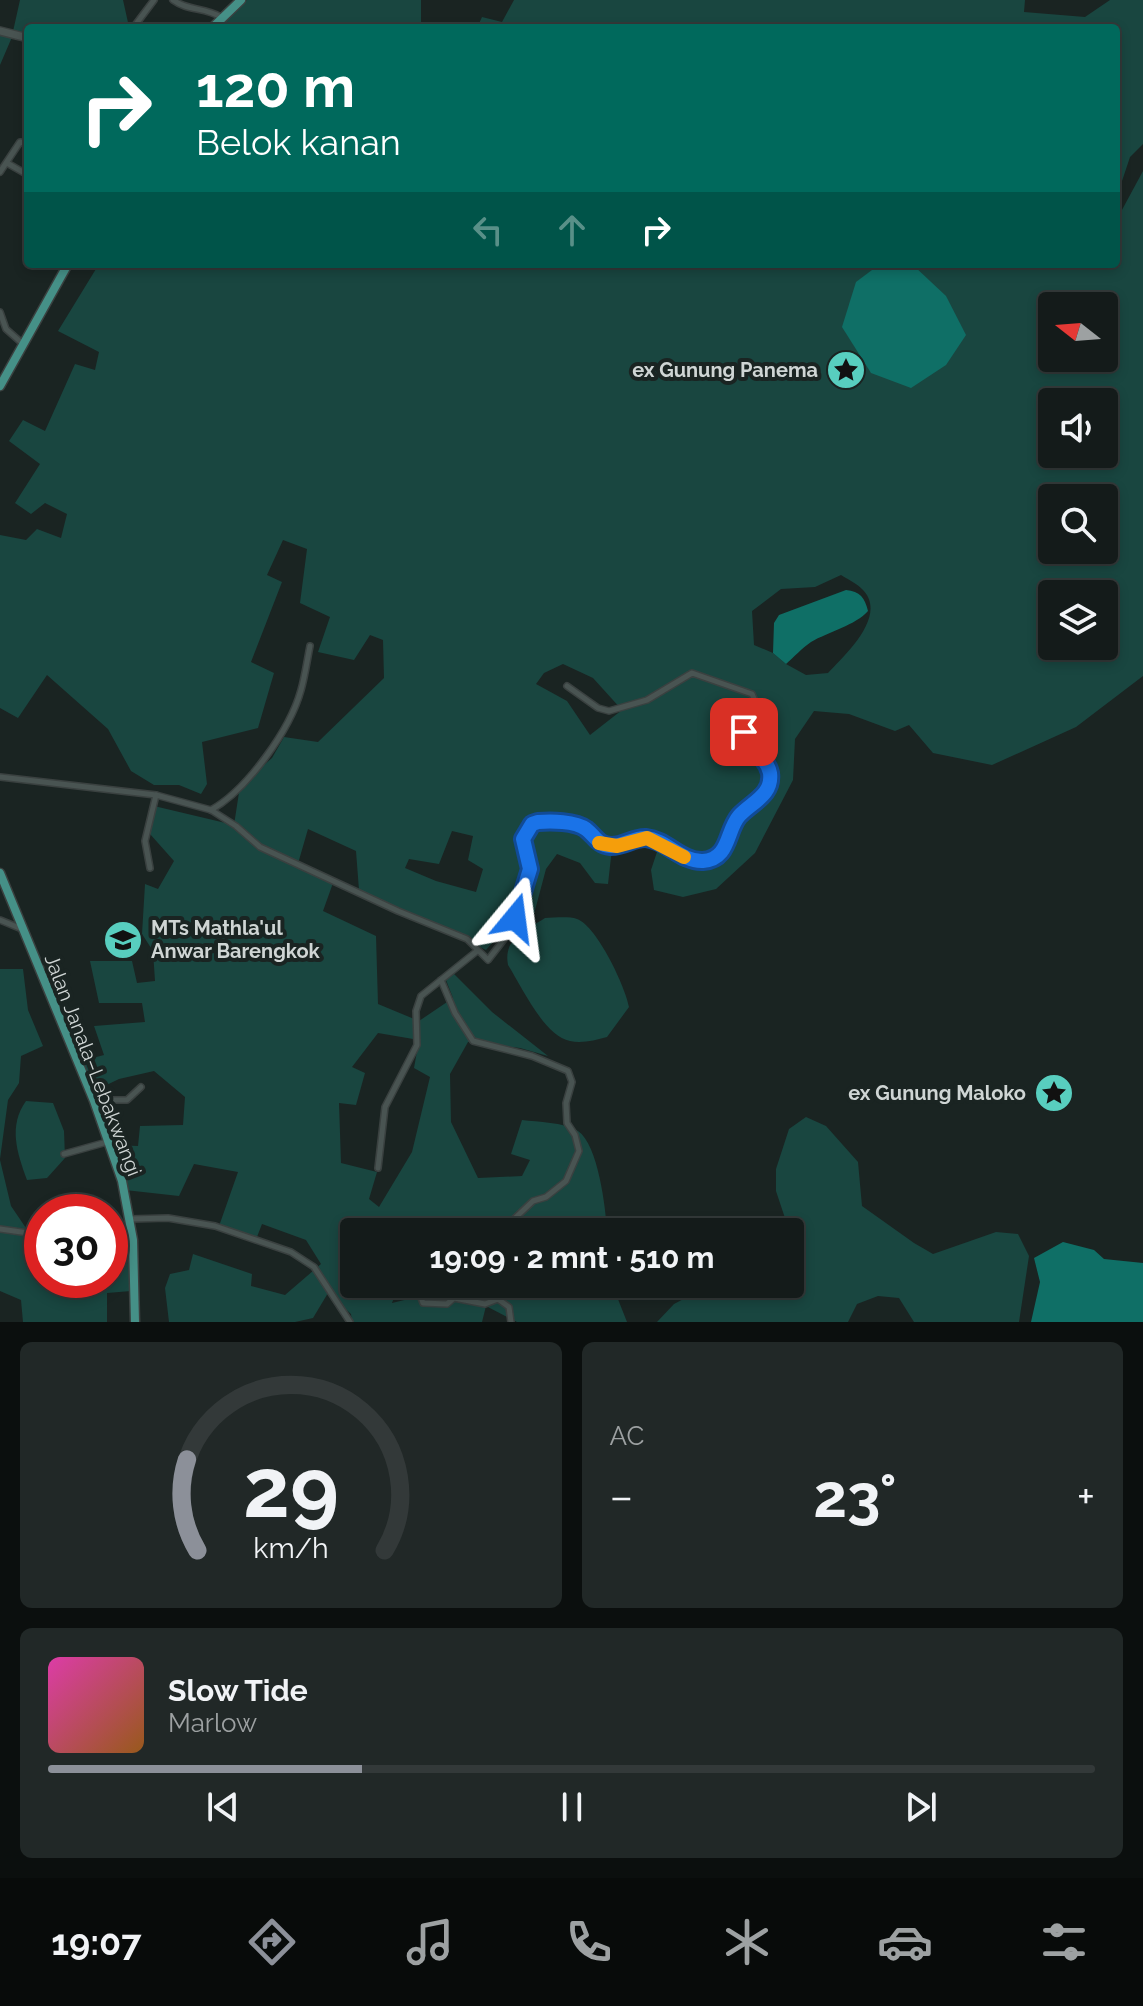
<!DOCTYPE html>
<html lang="id">
<meta charset="utf-8">
<style>
:root{--surface:#141b1a;--page:#212827;--text:#f1f3f6;--muted:#9da1a2;--line:#333939;--accent:#8c9099}
body{margin:0;font-family:Raleway,sans-serif;background:var(--page);color:var(--text);height:100vh;display:flex;flex-direction:column;font-size:30px;white-space:nowrap}
*{box-sizing:border-box;margin:0}
p{font-size:26px;color:var(--muted)}
.icon{flex:none;width:44px;height:44px;fill:none;stroke:currentColor;stroke-width:2;stroke-linecap:round;stroke-linejoin:round}
.map{position:relative;height:1322px;overflow:hidden}
.drawer{display:flex;flex-direction:column;gap:20px;padding:20px;background:#0b0f0e;flex:1}
.drawer>*{flex:none}
.top-card{position:absolute;left:24px;top:24px;width:1096px;height:244px;border-radius:8px;box-shadow:0 4px 12px #0003,0 0 0 2px var(--line);background:#00695c;color:#fff;overflow:hidden}
.needle{width:52px;rotate:287deg}
.buttons{position:absolute;left:1038px;top:292px;display:grid;gap:16px}
.buttons a{display:grid;place-items:center;width:80px;height:80px;border-radius:8px;background:var(--surface);box-shadow:0 4px 12px #0003,0 0 0 2px var(--line);font-size:40px}
.speed{position:absolute;left:24px;top:1194px;display:flex;gap:16px;font-size:40px;font-weight:700;text-align:center}
.speed>*{display:grid;place-content:center;width:104px;height:104px;border-radius:50%;background:var(--surface);box-shadow:0 4px 12px #0003,0 0 0 2px var(--line);line-height:1}
.speed .limit{border:12px solid #d22;background:#fff;color:#111}
.pin{position:absolute;display:grid;place-items:center;width:68px;height:68px;color:#fff;margin:-34px;border-radius:16px;box-shadow:0 4px 12px #0006}
.me{position:absolute;width:88px;margin:-44px;rotate:16deg;stroke-linejoin:round;filter:drop-shadow(0 0 6px #0008)}
.turn{display:flex;align-items:center;gap:28px;height:168px;padding:0 40px;font-size:36px}
.turn .icon{width:104px;height:104px;stroke-width:2.5}
.turn b{display:block;font-size:56px;line-height:68px}
.lanes{display:flex;align-items:center;height:76px;padding:0 40px;background:#0003;justify-content:center;gap:40px;direction:ltr}
.lanes .off{opacity:.35}
.big{font-size:60px;font-weight:700;line-height:1.1}
.drawer .card{flex:1;display:flex;flex-direction:column;justify-content:center;gap:12px;min-width:0;padding:0 28px;border-radius:12px;background:var(--page)}
.drawer .dial{align-items:center;gap:0}
.dial svg{height:208px;overflow:visible;fill:none;stroke:var(--line);stroke-width:7;stroke-linecap:round;text-anchor:middle}
.dial text{fill:var(--text);stroke:none}
.song{display:flex;align-items:center;gap:24px}
.cover{width:96px;height:96px;border-radius:12px;background:linear-gradient(135deg,hsl(320 70% 55%),hsl(30 70% 35%))}
.played{height:8px;border-radius:4px;background:linear-gradient(90deg,var(--accent) 30%,var(--line) 30%)}
.keys{display:flex;justify-content:space-around;direction:ltr}
.heat{display:flex;justify-content:space-between;align-items:center;font-size:44px;direction:ltr}
.drawer .tiles{flex:1;display:grid;gap:20px;grid-template-columns:1fr 1fr}
.card:last-child{grid-column:span 2}
.trip{position:absolute;left:340px;top:1218px;width:464px;height:80px;border-radius:8px;background:var(--surface);box-shadow:0 4px 12px #0003,0 0 0 2px var(--line);font-weight:700;line-height:80px;text-align:center}
.dock{display:flex;height:128px;justify-content:space-around;align-items:center;background:#080b0a;color:var(--muted)}
.dock .icon{width:56px;height:56px}
.dock .current{color:var(--accent)}
.dock b{font-size:36px;color:var(--text)}
.map>svg:first-child{display:block}
</style>
<div class="map">
<svg width="1143" height="1322" viewBox="0 0 1143 1322">
<rect width="100%" height="100%" fill="#1a2422"/>
<g fill="#194640" fill-rule="evenodd">
<polygon points="20,0 123,0 129,27 28,28 28,42 12,37 0,65 0,34 12,36"/>
<polygon points="247,0 421,0 421,28 216,28 223,17"/>
<polygon points="514,0 1025,0 1024,12 1085,17 1110,0 1143,0 1143,144 1130,157 1120,187 1116,187 1116,28 477,28 482,17 502,22"/>
<path d="M1143 171V676L1076 727 992 765 933 753 909 725 895 731 849 714 814 711 795 739 793 780 755 853 716 889 683 897 654 890 651 870 662 837 642 830 612 848 608 884 595 883 580 863 557 854 546 869 534 914 516 933 504 929 486 950 359 890 356 851 308 829 297 867 333 883 323 911 376 936 378 1004 419 1021 453 998 446 980 454 974 492 1012 548 1056 520 1048 468 1042 450 1074 451 1122 478 1178 522 1176 530 1160 511 1154 522 1120C538 1122 563 1122 578 1131 598 1144 606 1209 607 1232H354V1284H399L392 1303 425 1295 419 1284H612L627 1322H517L486 1306 482 1322H352L351 1314 328 1293 313 1318 295 1322H169L165 1288 170 1274 189 1270 193 1254 252 1274 251 1286 285 1295 321 1264 306 1240 262 1224 255 1242 218 1229 238 1172 194 1164 179 1196 125 1190 111 1145 138 1146 140 1126 183 1125 185 1097 154 1071 119 1079 92 1092 81 1061 104 1055 94 1026 145 1022 142 1003H99L90 961H132L137 983 155 981 153 951 142 934 145 884 158 889 174 861 150 834 154 806 234 825 240 786 272 758 284 737 318 742 384 678 383 640 370 635 354 660 318 652 330 617 300 603 307 549 283 540 267 575 282 582 251 662 274 673 258 728 202 742 207 784 201 794 179 785H154L131 771 108 729 47 675 18 718 0 708V535L26 540 37 529 61 538 67 514 45 503 31 514 15 503 40 464 9 441 23 420 45 431 75 364 95 370 99 352 58 331 99 264H1116V221ZM1052 306H1104V358H1052ZM1052 402H1104V454H1052ZM1052 498H1104V550H1052ZM841 575C847 579 856 583 862 589 889 615 845 655 828 673L806 675 786 664 773 653 754 645 752 611 781 589 815 587ZM1052 594H1104V646H1052ZM563 664 593 678 622 710 590 735 567 701 536 684 544 673ZM452 831 473 836 468 860 483 869 476 892 436 881 405 868 409 859 439 864ZM378 1033 419 1040 414 1068 430 1077 412 1152 379 1207 369 1199 377 1172 341 1163 339 1103 356 1105 365 1073 352 1067Z"/>
<path d="M545 918C554 918 568 916 577 919 597 926 626 988 629 1007L607 1037C595 1040 582 1044 570 1041 544 1036 522 987 508 965 503 938 525 931 545 918Z"/>
<polygon points="0,969 23,969 28,1010 43,1046 21,1056 19,1083 8,1100 0,1159"/>
<path d="M26 1101 53 1103 64 1131 65 1158 47 1178 27 1180C17 1153 8 1126 26 1101Z"/>
<polygon points="806,1117 826,1126 858,1162 862,1206 914,1243 933,1254 996,1232 1018,1234 1029,1256 1019,1322 914,1322 899,1298 878,1296 857,1304 848,1322 657,1322 674,1304 693,1294 714,1290 736,1291 754,1284 790,1284 790,1233 776,1191 776,1169 789,1129"/>
<polygon points="0,1160 11,1206 28,1231 42,1235 42,1280 110,1280 110,1244 133,1243 131,1291 107,1293 107,1322 23,1322 21,1300 0,1291"/>
<polygon points="74,1202 103,1202 103,1212 70,1212"/>
</g>
<g fill="#0f6f66">
<polygon points="880,264 914,266 946,296 966,335 946,365 911,388 871,373 842,327 856,282"/>
<path d="M846 590C860 591 865 598 868 611 856 625 828 632 811 642 802 648 794 657 786 664L773 653 774 623 779 615Z"/>
<polygon points="1063,1242 1094,1250 1104,1259 1143,1263 1143,1322 1031,1322 1040,1282 1034,1258"/>
</g>
<g fill="none" stroke-linecap="round" stroke-linejoin="round">
<g stroke="#3a4140" stroke-width="8">
<g id="minor">
<path d="M173 0C188 11 204 7 221 17"/>
<polyline points="133,28 154,0"/>
<polyline points="7,163 28,175"/>
<polyline points="0,172 20,142 28,144"/>
<polyline points="0,312 6,329 23,344"/>
<path d="M0 777 156 795 211 810 236 826 260 847 398 911 467 939 488 960 505 938 515 918 530 869 523 839 532 824C544 819 575 820 586 829 593 834 595 842 604 845 619 850 632 837 646 838 670 840 688 871 715 857 731 849 728 828 739 816 746 808 756 804 763 796 782 772 758 756 743 740L757 705 752 694 692 673 647 700 609 711 598 708 567 686"/>
<path d="M211 810C247 790 290 730 301 690 305 676 307 661 310 646"/>
<polyline points="150,868 145,841 156,795"/>
<polyline points="0,920 22,929"/>
<polyline points="441,980 455,1013 473,1041 532,1056 568,1071 572,1082 566,1103 567,1123 575,1135 579,1151 566,1181 546,1197 533,1201 512,1221 489,1232"/>
<polyline points="95,1100 127,1100 141,1087"/>
<polyline points="64,1154 107,1142"/>
<polyline points="378,1168 385,1107 417,1045 416,1011 421,996 477,951"/>
<polyline points="130,1219 168,1218 215,1226 291,1252 314,1267 350,1322"/>
<polyline points="0,1229 42,1235"/>
<polyline points="110,1239 133,1240"/>
<polyline points="416,1284 423,1303 447,1304 454,1298 485,1304 498,1299 509,1307 511,1322"/>
</g>
</g>
<g stroke="#3a4140" stroke-width="10">
<polyline id="tertiary" points="0,31 28,38"/>
</g>
<g stroke="#3a4140" stroke-width="11">
<g id="primary">
<polyline points="212,28 241,0"/>
<polyline points="0,386 68,264"/>
<polyline points="0,873 94,1101 122,1181 133,1240 135,1322"/>
</g>
</g>
<use href="#minor" stroke="#495452" stroke-width="5"/>
<use href="#tertiary" stroke="#495452" stroke-width="7"/>
<use href="#primary" stroke="#459087" stroke-width="8"/>
</g>
<g fill="none" stroke-linecap="round" stroke-linejoin="round">
<g stroke="#114b97" stroke-width="20">
<path id="route" d="M515 918 530 869 523 839 532 824 538 822C551 821 575 821 586 829 595 836 598 845 610 846 623 847 634 837 646 838 667 840 681 862 703 861 730 859 726 831 739 816 752 802 773 795 770 773 767 758 752 750 743 740L744 732"/>
</g>
<use href="#route" stroke="#1a73e8" stroke-width="14"/>
<polyline stroke="#f59e0b" stroke-width="14" points="599,843 617,846 647,838 684,857"/>
</g>
<defs>
<g id="sight-disc" transform="scale(2)"><circle r="9.5" fill="#58cebf" stroke="#1a2422"/><path d="M0-6L1.8-2.2L6-1.7L2.9 1.2L3.7 5.4L0 3.3L-3.7 5.4L-2.9 1.2L-6-1.7L-1.8-2.2Z" fill="#111"/></g>
<g id="school-disc" transform="scale(2)"><circle r="9.5" fill="#58cebf" stroke="#1a2422"/><path d="M0-5L7-2L0 1L-7-2ZM-4 1L0 2.5L4 1V4Q0 6-4 4Z" fill="#111"/></g>
</defs>
<g fill-rule="evenodd">
<use href="#sight-disc" x="846" y="370"/>
<use href="#school-disc" x="123" y="940"/>
<use href="#sight-disc" x="1054" y="1093"/>
</g>
<g text-anchor="middle" stroke-width="8" stroke-linejoin="round" paint-order="stroke">
<g font-size="20" font-weight="bold" fill="#cfd5d4" stroke="#1a2422" text-anchor="end">
<text x="818" y="377">ex Gunung Panema</text>
<text x="151" y="935" text-anchor="start">MTs Mathla'ul<tspan x="151" dy="23">Anwar Barengkok</tspan></text>
<text x="1026" y="1100">ex Gunung Maloko</text>
</g>
<g font-size="20" fill="#cfd5d4" stroke="#1a2422">
<text transform="translate(93 1065) rotate(69)" y="7">Jalan Janala–Lebakwangi</text>
</g>
</g>
</svg>
<div class="buttons">
<a><svg class="needle" viewBox="-14 -14 28 28"><path d="M0-13l5 13h-10z" fill="#e53935"/><path d="M0 13l5-13h-10z" fill="#9da1a2"/></svg></a>
<a><svg class="icon" aria-label="sound" viewBox="0 0 24 24"><path d="M4 9h4l5-4v14l-5-4H4zM17 9q2 3 0 6"/></svg></a>
<a><svg class="icon" aria-label="search" viewBox="0 0 24 24"><circle cx="10" cy="10" r="6"/><path d="M15 15l6 6"/></svg></a>
<a><svg class="icon" aria-label="layers" viewBox="0 0 24 24"><path d="M12 4l9 5-9 5-9-5zM3 14l9 5 9-5"/></svg></a>
</div>
<div class="speed"><div class="limit">30</div></div>
<div class="pin" style="left:744px;top:732px;background:#d93025"><svg class="icon" aria-label="arrive" viewBox="0 0 24 24"><path d="M6 21V4h12l-3 4 3 4H6"/></svg></div>
<svg class="me" style="left:515px;top:918px" viewBox="-20 -20 40 40"><path d="M0-17L14 15 0 8-14 15z" fill="#1a73e8" stroke="#fff" stroke-width="4"/></svg>
<div class="trip">19:09 · 2 mnt · 510 m</div>
<div class="top-card">
<div class="turn"><svg class="icon" aria-label="right" viewBox="0 0 24 24"><path d="M7 20v-9h11M14 6l5 5-5 5"/></svg><div><b>120 m</b>Belok kanan</div></div>
<div class="lanes"><svg class="icon off" aria-label="left" viewBox="0 0 24 24"><path d="M17 20v-9H6M10 6l-5 5 5 5"/></svg><svg class="icon off" aria-label="ahead" viewBox="0 0 24 24"><path d="M12 20V5M6 11l6-6 6 6"/></svg><svg class="icon" aria-label="right" viewBox="0 0 24 24"><path d="M7 20v-9h11M14 6l5 5-5 5"/></svg></div>
</div>
</div>
<section class="drawer">
<div class="tiles">
<div class="card dial"><svg viewBox="0 0 100 80">
<path d="M14 69A42 42 0 1 1 86 69"/>
<path d="M14 69A42 42 0 0 1 10 34" stroke="#8c9099"/>
<text x="50" y="56" font-size="32" font-weight="700">29</text>
<text x="50" y="72" font-size="11">km/h</text>
</svg></div>
<div class="card"><p>AC</p>
<div class="heat"><a>−</a><b class="big">23°</b><a>+</a></div>
</div>
<div class="card">
<div class="song"><i class="cover"></i><div><b>Slow Tide</b><p>Marlow</p></div></div>
<div class="played"></div>
<div class="keys"><svg class="icon" aria-label="previous" viewBox="0 0 24 24"><path d="M18 5L8 12l10 7zM5 5v14"/></svg><svg class="icon" aria-label="pause" viewBox="0 0 24 24"><path d="M8 5v14M16 5v14"/></svg><svg class="icon" aria-label="next" viewBox="0 0 24 24"><path d="M6 5l10 7-10 7zM19 5v14"/></svg></div>
</div>
</div>
</section>
<nav class="dock">
<b>19:07</b>
<svg class="icon current" aria-label="directions" viewBox="0 0 24 24"><path d="M12 3l9 9-9 9-9-9zM9 14v-3h6M13 9l2 2-2 2"/></svg>
<svg class="icon" aria-label="music" viewBox="0 0 24 24"><path d="M9 18V5l10-2v13"/><circle cx="6" cy="18" r="3"/><circle cx="16" cy="16" r="3"/></svg>
<svg class="icon" aria-label="phone" viewBox="0 0 24 24"><path d="M5 4h4l2 5-3 2q2 4 5 5l2-3 5 2v4C11 20 4 13 5 4z"/></svg>
<svg class="icon" aria-label="climate" viewBox="0 0 24 24"><path d="M12 3v18M4 7l16 10M4 17L20 7"/></svg>
<svg class="icon" aria-label="car" viewBox="0 0 24 24"><path d="M5 17H2v-5l4-1 3-4h7l3 4 3 1v5h-3M9 17h6M6 11h13"/><circle cx="7" cy="17" r="2"/><circle cx="17" cy="17" r="2"/></svg>
<svg class="icon" aria-label="filters" viewBox="0 0 24 24"><path d="M4 7h16M4 17h16"/><circle cx="9" cy="7" r="2"/><circle cx="15" cy="17" r="2"/></svg>
</nav>
